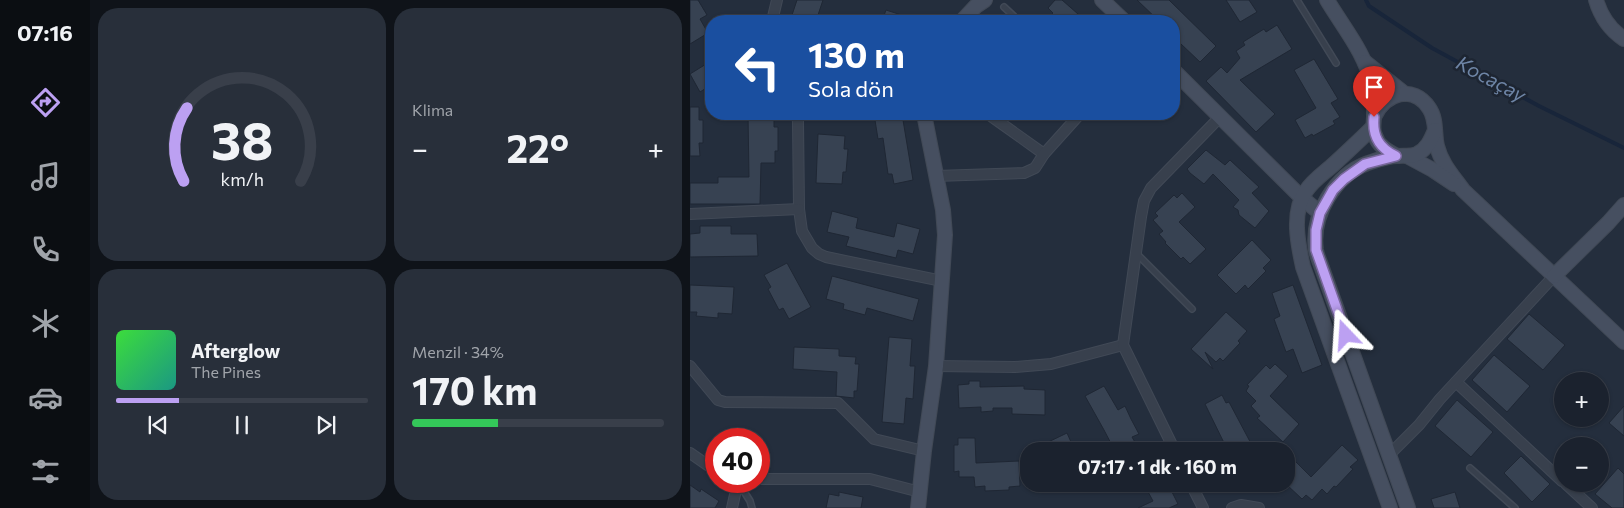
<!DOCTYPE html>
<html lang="tr">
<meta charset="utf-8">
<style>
:root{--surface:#1b222e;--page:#282f3a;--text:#f1f3f6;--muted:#a0a4aa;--line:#393f4a;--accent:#bca0f2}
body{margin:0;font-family:Commissioner,sans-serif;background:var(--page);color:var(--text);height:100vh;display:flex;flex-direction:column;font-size:19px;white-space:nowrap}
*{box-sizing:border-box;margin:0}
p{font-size:16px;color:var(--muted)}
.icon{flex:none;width:28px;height:28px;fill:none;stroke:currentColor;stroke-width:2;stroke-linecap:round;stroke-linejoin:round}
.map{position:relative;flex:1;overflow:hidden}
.side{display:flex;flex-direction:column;gap:8px;padding:8px;background:#0f1319;width:600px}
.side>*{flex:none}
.guide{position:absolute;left:15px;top:15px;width:475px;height:105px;border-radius:20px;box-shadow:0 1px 4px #0004,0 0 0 1px var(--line);background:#1a4fa0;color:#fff;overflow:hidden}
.buttons{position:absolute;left:864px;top:372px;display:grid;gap:10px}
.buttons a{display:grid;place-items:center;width:55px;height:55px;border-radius:50%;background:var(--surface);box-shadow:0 1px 4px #0004,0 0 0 1px var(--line);font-size:25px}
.speed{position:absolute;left:15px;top:428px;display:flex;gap:10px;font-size:25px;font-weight:700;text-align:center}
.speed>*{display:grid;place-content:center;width:65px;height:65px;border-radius:50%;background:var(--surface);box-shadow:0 1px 4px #0004,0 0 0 1px var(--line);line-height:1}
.speed .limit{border:8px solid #d22;background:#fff;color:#111}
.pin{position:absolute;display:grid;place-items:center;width:42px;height:42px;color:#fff;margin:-51px -21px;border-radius:50% 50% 50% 0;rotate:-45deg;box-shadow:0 0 5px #0007}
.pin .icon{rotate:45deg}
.me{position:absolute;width:55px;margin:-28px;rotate:340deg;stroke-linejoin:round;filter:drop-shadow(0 0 4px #0008)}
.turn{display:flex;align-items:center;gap:18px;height:105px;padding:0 20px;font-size:22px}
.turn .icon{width:65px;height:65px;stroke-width:2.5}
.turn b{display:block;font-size:35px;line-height:42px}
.big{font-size:38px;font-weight:700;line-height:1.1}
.side .card{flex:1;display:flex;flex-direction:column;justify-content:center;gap:8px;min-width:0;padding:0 18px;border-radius:20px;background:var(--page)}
.side .dial{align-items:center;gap:0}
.dial svg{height:130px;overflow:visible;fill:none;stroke:var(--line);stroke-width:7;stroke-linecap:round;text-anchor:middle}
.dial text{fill:var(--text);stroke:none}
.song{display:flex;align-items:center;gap:15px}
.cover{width:60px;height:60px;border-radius:8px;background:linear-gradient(135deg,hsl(120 70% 55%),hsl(170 70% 35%))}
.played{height:5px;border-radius:2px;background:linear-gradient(90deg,var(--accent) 25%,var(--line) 25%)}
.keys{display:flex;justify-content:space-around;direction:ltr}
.heat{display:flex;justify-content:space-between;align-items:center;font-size:28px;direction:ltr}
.charge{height:8px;border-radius:4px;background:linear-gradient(90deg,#34c759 34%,var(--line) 0)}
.side .tiles{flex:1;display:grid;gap:8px;grid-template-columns:repeat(2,1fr)}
.trip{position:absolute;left:330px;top:442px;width:275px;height:50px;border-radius:20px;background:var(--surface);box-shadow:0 1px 4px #0004,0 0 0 1px var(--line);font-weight:700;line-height:50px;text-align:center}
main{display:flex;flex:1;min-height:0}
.tabs{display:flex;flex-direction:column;width:90px;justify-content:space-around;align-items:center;background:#0b0e12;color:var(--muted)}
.tabs .icon{width:35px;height:35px}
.tabs .current{color:var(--accent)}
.tabs b{font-size:22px;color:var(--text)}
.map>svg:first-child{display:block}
</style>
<main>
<nav class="tabs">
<b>07:16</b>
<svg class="icon current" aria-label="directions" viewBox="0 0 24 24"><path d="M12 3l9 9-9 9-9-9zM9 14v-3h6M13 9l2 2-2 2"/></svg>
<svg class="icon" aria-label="music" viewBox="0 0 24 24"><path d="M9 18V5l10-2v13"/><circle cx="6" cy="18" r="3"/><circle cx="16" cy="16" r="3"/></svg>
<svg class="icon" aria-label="phone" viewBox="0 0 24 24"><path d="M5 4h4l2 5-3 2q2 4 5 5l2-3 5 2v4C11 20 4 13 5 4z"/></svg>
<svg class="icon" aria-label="climate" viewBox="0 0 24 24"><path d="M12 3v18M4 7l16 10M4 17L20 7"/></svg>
<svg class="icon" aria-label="car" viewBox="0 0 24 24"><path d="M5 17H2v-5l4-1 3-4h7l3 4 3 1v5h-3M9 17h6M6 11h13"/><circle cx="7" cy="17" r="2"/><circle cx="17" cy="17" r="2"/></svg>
<svg class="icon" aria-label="filters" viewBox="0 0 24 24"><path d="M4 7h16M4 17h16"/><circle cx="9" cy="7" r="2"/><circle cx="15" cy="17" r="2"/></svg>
</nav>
<section class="side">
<div class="tiles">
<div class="card dial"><svg viewBox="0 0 100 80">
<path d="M14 69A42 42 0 1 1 86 69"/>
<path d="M14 69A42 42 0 0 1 16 24" stroke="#bca0f2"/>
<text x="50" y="56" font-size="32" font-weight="700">38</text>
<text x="50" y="72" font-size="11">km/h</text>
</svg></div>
<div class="card"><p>Klima</p>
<div class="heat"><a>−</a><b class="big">22°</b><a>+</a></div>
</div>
<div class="card">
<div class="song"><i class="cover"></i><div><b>Afterglow</b><p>The Pines</p></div></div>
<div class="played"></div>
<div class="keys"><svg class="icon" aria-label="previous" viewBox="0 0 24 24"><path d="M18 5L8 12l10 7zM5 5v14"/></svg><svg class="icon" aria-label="pause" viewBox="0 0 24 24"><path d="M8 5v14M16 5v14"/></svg><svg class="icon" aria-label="next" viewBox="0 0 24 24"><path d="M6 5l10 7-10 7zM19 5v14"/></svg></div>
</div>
<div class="card"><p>Menzil · 34%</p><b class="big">170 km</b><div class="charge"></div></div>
</div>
</section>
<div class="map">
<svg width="934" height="508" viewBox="0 0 934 508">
<rect width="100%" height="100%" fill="#242e3d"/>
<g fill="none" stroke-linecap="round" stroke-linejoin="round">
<polyline stroke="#18253a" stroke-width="4" points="676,0 679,6 742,48 849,106 934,148"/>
</g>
<g fill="#374252" stroke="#1f2734">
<polygon points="0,0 8,0 17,15 10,19 18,33 0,44"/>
<polygon points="107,0 133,0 126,21 100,21"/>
<polygon points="365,0 372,0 396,21 355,21 363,13 358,8"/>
<polygon points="447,0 479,0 526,46 510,62 491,44 484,51 484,21 469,21"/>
<polygon points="536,0 559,0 567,12 550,22"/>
<polygon points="196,10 224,19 224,21 192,21"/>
<polygon points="587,25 602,49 550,80 585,114 566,132 516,81 531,67 537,73 550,58 546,51 555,45 553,42 574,29 576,32"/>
<polygon points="624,59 648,99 641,103 650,117 643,121 645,124 623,136 622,134 615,138 605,120 626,108 604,70"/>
<polygon points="21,61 21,85 10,92 0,74"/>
<polygon points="0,107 9,107 9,120 13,120 13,143 9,143 10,156 0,156"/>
<polygon points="84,114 84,127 88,127 88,151 85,151 85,163 71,163 70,204 0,204 0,183 28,183 28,177 59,177 58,115"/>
<polygon points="184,114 212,114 223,180 204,184 202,174 198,174 193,138 188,139"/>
<polygon points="128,134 155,136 154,149 158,149 156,172 153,172 152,184 126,183"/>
<polygon points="516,150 535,165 540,160 569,187 562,193 579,211 565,228 549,215 548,210 543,207 549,200 523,174 514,184 500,173 497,169"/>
<polygon points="492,193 505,207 489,222 516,249 500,264 493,257 491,259 475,243 476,242 469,234 473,231 463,220 468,216 465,213 484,195 487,198"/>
<polygon points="142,211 168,218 166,228 204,237 207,223 230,229 223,254 208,250 206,258 156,246 159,237 137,232"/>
<polygon points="10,226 41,226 41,234 67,234 68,256 0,257 0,234 10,233"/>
<polygon points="562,240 581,260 573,268 576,271 558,289 555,285 546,294 527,275"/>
<polygon points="97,263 121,307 99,319 93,308 89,310 78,289 81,287 74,275"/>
<polygon points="142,276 229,299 223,321 177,308 175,315 153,309 154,304 136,299"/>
<polygon points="0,285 44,287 42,314 28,313 28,318 6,316 7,312 0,312"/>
<polygon points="603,285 632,365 612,373 603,349 596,352 584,319 590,316 582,293"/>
<polygon points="536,312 557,331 548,341 550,343 533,361 530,358 526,362 515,352 523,369 501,349"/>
<polygon points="839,314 875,345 853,370 817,339"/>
<polygon points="199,337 222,339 220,366 225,366 223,399 216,398 214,424 192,422"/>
<polygon points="104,347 149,349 149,356 166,357 165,364 169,364 167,391 164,391 164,398 146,396 147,372 103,369"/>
<polygon points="804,355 840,386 817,412 782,380"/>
<polygon points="585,364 598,376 580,396 609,424 593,442 567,418 570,416 561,406 566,401 556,391 559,386 557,385 576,365 580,369"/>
<polygon points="279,381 290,381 290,387 334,386 334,389 355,390 355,415 322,414 322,408 303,408 303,411 291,412 291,407 269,408 268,385 279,384"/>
<polygon points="414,386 428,410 435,406 441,419 449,434 442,437 450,451 425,451 414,430 395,396"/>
<polygon points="532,395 536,403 539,402 565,451 538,451 515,404"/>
<polygon points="767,400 803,432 781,457 745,426"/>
<polygon points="934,406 934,436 919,423"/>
<polygon points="377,433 385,451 357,451 354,444"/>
<polygon points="268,438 285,438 286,463 329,461 330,486 319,487 319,490 295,491 295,486 285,487 284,477 269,477 269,471 264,472 264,445 268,445"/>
<polygon points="652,445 668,460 660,467 663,469 646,487 644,486 637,494 632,489 622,500 616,495 612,499 596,484 596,468 604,460 621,477"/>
<polygon points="831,456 860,484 842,502 814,473"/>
<polygon points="928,468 934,474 934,508 922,508 905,494"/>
<polygon points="465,484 478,484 488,504 479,508 448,508 463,501 456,488"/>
<polygon points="0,485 10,492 11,489 29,501 25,508 0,508"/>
<polygon points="149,492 173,497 171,508 136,508 139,494 149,496"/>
<polygon points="765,492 770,508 744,508 741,499"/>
</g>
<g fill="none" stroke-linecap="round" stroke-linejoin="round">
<g stroke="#414956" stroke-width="8">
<g id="lane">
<polyline points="607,0 646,63"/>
<polyline points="314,7 329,21"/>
<polyline points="446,253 502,309"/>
<polyline points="780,468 825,508"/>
<polyline points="48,482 60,501 62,508"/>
</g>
</g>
<g stroke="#414956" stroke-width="12">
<g id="street">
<polyline points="82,21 87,0"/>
<polyline points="106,114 108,121 109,209 112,231 122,248 129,254 136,257 252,281"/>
<polyline points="298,114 354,154"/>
<polyline points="246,176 334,173 345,168 354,154 390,114"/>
<polyline points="0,214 109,209"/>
<polyline points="0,366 28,400 35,402 148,403 184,439 234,451"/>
<polyline points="246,366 325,367 361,364 433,345"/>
<polyline points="766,382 872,481"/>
<polyline points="485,451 433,345 451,217 454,201 461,188 530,117"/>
<polyline points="0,453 26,471"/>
<polyline points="699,455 729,425 750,399 864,276"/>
<polyline points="69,479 180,479 230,492"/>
<polyline points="501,484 513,508"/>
<polyline points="876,484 902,508"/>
<polyline points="42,508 48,481"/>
<polyline points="542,508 551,505 569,508"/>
</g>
</g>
<g stroke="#414956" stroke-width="16">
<g id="secondary">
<polyline points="412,0 434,21"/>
<path d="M637 0C653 27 676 54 682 85 684 95 684 106 684 116 684 123 682 129 685 135 688 146 697 151 707 156"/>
<path d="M906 0C911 17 919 29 934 39"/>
<polyline points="272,21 286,6 295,0"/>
<polyline points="675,62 715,94"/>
<polyline points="484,71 612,198 630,213"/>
<path d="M684 117C695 93 723 84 739 108 747 119 744 134 747 146 751 163 763 176 773 190L934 342"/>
<path d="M683 127C670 140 657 152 644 164 634 173 623 180 616 191 601 212 608 244 613 267L700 508"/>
<polyline points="717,156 743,170 764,184"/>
<polyline points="864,276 918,223 934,205"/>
<polyline points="228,508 234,451 246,366 255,235 253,210 234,114"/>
<path d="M718 508 632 268C630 262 627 256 626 250 621 215 645 175 678 163 687 160 698 156 708 156 714 155 720 157 727 154 737 149 741 140 745 130"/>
</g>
</g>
<use href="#lane" stroke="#38404d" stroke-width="5"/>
<use href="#street" stroke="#38404d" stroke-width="10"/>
<use href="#secondary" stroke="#464f60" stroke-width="14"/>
</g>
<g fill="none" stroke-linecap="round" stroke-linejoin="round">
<g stroke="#7a689d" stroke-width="12">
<path id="route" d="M656 335 626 250V230L630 213 643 190 654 179 675 164 706 156C689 148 682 136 684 117"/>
</g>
<use href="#route" stroke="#bca0f2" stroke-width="9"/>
</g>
<g text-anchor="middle" stroke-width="5" stroke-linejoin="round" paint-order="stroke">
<g font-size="20" font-style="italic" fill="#6e85a6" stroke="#1d2532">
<text transform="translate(801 79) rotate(28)" y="7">Kocaçay</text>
</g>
</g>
</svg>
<div class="buttons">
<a>+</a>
<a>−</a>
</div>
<div class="speed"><div class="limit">40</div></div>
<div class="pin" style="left:684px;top:117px;background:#d93025"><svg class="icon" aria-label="arrive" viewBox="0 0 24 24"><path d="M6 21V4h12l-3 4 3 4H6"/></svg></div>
<svg class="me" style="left:656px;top:335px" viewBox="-20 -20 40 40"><path d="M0-17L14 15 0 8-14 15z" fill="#bca0f2" stroke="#fff" stroke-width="4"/></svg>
<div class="trip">07:17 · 1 dk · 160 m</div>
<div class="guide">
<div class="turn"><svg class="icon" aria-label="left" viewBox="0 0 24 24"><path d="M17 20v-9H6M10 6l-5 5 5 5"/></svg><div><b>130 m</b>Sola dön</div></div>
</div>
</div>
</main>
